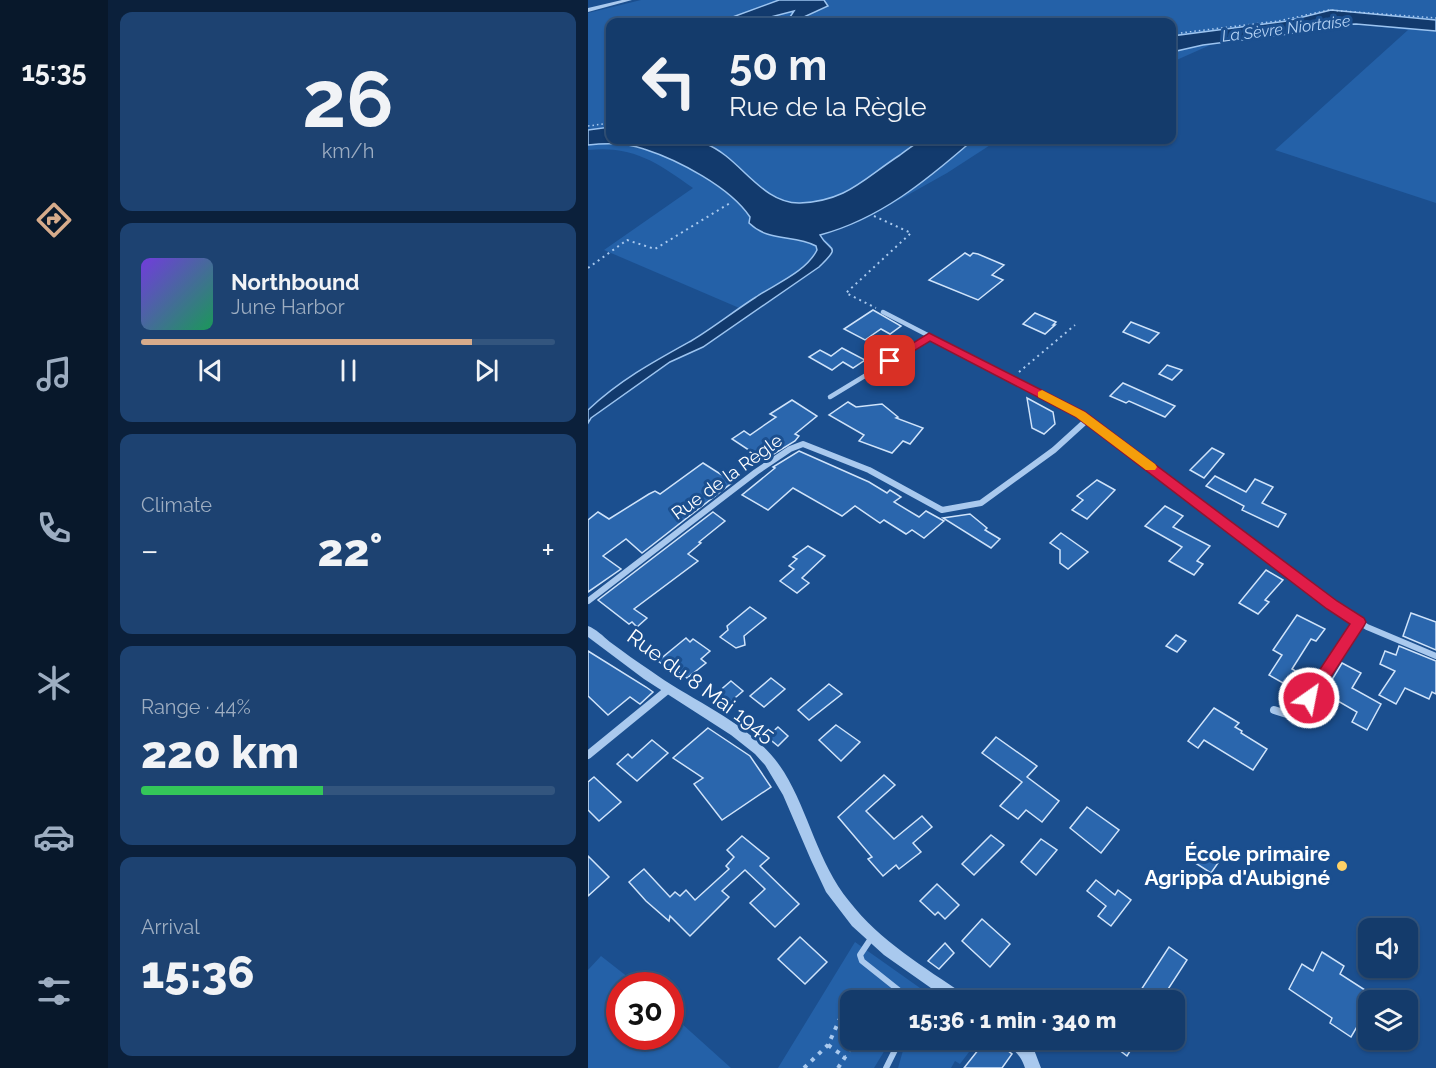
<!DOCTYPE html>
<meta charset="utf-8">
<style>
:root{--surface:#143b6b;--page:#1d4271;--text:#f1f3f6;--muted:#9dadc1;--line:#33557e;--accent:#d6ab8b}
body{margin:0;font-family:Raleway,sans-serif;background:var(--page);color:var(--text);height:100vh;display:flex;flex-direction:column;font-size:22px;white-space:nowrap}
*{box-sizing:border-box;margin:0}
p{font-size:20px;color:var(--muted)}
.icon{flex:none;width:33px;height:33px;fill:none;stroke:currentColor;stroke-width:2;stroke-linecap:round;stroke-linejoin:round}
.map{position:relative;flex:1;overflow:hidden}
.side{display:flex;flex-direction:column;gap:12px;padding:12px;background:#0b203b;width:480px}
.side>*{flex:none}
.guide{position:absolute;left:18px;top:18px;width:570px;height:126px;border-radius:12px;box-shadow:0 2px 4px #0004,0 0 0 2px var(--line);background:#143b6b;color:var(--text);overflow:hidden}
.controls{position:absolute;left:770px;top:918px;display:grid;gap:12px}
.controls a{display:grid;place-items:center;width:60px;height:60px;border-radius:12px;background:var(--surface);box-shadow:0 2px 4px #0004,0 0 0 2px var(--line);font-size:30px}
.speed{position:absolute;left:18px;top:972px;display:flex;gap:12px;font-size:30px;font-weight:700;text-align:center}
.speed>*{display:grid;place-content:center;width:78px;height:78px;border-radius:50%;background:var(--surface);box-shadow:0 2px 4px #0004,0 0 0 2px var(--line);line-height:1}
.speed .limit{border:9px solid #d22;background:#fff;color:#111}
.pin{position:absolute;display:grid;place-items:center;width:51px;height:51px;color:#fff;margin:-26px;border-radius:12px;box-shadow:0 3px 9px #0006}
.me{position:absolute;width:66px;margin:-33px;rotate:33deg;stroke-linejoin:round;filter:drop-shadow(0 0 4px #0008)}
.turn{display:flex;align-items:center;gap:21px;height:126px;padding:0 24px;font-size:27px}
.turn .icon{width:78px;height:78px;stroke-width:2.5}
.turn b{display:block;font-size:42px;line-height:51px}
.big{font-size:45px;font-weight:800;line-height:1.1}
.side .card{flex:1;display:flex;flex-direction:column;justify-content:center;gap:9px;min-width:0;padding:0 21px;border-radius:12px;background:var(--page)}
.side .dial{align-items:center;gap:0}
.dial b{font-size:78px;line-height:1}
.song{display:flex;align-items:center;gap:18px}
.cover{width:72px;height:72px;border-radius:9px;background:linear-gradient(135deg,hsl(260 70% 55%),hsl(150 70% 35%))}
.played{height:6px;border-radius:3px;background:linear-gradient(90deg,var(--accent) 80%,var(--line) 80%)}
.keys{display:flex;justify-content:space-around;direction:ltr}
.heat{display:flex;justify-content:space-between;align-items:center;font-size:33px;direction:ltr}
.charge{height:9px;border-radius:4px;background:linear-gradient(90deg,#34c759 44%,var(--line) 0)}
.trip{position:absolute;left:252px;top:990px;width:345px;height:60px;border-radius:12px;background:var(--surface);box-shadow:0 2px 4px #0004,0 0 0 2px var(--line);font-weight:800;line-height:60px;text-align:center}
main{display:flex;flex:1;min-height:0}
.menu{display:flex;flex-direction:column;width:108px;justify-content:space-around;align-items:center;background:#08182b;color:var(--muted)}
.menu .icon{width:42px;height:42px}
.menu .active{color:var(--accent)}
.menu b{font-size:27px;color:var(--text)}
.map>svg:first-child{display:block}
</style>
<main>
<nav class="menu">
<b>15:35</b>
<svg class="icon active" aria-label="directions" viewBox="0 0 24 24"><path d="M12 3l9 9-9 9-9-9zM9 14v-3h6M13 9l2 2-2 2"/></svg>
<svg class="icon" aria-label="music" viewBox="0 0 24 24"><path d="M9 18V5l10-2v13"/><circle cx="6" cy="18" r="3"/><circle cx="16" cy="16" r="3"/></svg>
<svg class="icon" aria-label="phone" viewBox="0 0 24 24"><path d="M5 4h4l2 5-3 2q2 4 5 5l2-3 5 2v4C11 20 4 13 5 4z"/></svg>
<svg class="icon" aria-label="climate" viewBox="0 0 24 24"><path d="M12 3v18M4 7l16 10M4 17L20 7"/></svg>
<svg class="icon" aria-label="car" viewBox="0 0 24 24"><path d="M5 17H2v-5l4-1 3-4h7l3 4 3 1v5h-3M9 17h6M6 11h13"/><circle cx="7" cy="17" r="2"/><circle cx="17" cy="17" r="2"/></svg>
<svg class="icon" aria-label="filters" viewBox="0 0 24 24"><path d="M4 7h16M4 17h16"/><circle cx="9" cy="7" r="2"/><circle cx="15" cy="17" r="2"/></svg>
</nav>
<section class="side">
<div class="card dial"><b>26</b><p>km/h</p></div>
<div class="card">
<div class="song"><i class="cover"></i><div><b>Northbound</b><p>June Harbor</p></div></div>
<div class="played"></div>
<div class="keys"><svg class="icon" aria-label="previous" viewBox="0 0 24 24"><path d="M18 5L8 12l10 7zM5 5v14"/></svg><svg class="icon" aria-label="pause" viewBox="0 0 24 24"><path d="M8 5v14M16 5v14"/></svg><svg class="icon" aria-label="next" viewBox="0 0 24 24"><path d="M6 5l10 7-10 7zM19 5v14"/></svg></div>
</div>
<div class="card"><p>Climate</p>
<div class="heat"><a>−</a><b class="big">22°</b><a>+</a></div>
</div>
<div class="card"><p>Range · 44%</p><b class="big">220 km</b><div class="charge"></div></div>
<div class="card"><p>Arrival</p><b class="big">15:36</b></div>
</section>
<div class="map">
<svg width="848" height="1068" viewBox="0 0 848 1068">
<rect width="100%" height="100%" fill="#1b4f8f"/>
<g fill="#2461a8">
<path d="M53 0H848V203L687 150 820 30 768 24 745 25 694 35 629 42 584 62V22H22V140H410L359 173 277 219 232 235 243 245 242 256 156 310 16 250 105 188C70 163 45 145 0 150V13Z"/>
<polygon points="267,942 349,1000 262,1000 262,1040 303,1040 286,1068 190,1068"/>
<polygon points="13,956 50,985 32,986 32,1036 82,1036 83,1014 143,1068 0,1068 0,970"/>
<polygon points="318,1040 390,1040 372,1064 367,1061 363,1068 310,1068"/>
</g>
<g fill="#123a6d" stroke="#9cc4f0" stroke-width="1.5">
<polygon points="191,0 236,0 240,6 205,22 187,22 202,17 206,11 163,22 131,22"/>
<polygon points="743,10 848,20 848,31 768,24 745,25 694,35 615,45 584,52 584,36 699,21"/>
<path d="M22 127V140C50 140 93 134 118 144 152 157 173 204 212 203 259 201 275 179 312 155 319 150 327 143 335 140 346 136 373 139 385 140 339 180 292 219 232 235 241 252 255 244 231 267L115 347 82 362 3 418 0 423V410C32 380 65 362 103 341 125 328 146 311 168 297 187 284 218 272 229 250L228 246C205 234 182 243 161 223L162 217C142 187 90 160 56 149 39 143 18 143 0 145V130Z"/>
</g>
<g fill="#2a66ad" stroke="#cfe3fa" stroke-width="1.5">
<polygon points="377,253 382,256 385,253 390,254 416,265 404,275 415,280 390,300 341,280"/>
<polygon points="285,310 313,326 302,334 293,329 277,340 256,329"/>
<polygon points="447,313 468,322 465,325 467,325 457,334 435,324"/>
<polygon points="543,322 571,333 561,343 535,332"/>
<polygon points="254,348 277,360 265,368 255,362 244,370 221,357 232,350 243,356"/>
<polygon points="579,365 594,370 584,380 571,374"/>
<polygon points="535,383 587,406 577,417 541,401 538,403 522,396"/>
<polygon points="439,398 465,412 467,424 456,434 444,428"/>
<polygon points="204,400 229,416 207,434 211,436 207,441 176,460 144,439 156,431 162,435 188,417 182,414"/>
<polygon points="260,402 268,407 294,404 310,417 308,418 335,428 322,444 315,441 304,453 271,441 276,435 241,415"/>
<polygon points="624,448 636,454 616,478 602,470"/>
<polygon points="211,451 281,482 299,493 302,490 313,497 306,502 331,517 338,511 356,521 336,538 324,530 318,534 296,520 292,523 267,506 254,516 205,488 180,510 154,495 187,468 185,467"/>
<polygon points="115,463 145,482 54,553 38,539 15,556 33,569 0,592 0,520 10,512 21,519 61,494 67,491 72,494"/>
<polygon points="627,476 658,492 667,479 685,487 674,503 698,514 690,527 654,510 656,506 618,486"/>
<polygon points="509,480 527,490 499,519 484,510 495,500 489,496"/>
<polygon points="577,506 595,516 585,527 622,546 609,561 615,564 606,575 581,561 594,547 557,526"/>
<polygon points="125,512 137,521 111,542 113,543 100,554 110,561 46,609 59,618 49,627 44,622 41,624 10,600"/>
<polygon points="382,514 399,528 397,530 412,539 403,548 355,518"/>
<polygon points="473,533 500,552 480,569 472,563 472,550 462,543"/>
<polygon points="220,546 237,556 214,578 221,583 209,593 192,581 206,569 201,566 209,559 205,557"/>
<polygon points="678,570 695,580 677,600 681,602 670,614 651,603"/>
<polygon points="162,607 178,618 156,636 157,645 148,648 132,637 140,630 139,626"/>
<polygon points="823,613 848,622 848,650 815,636"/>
<polygon points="709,615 737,629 728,641 723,639 704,669 720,678 711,692 681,675 694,655 685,650"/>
<polygon points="588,635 598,641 589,652 578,646"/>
<polygon points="98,638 102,642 105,639 122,651 113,659 118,663 99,678 88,670 85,672 70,661"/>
<polygon points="811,646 848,661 848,694 844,692 841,699 817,688 808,704 791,695 807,671 792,664 797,651 808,655"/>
<polygon points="0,651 58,687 65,692 52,704 42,697 20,715 0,696"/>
<polygon points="754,663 773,673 764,688 793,704 779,730 764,722 769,712 736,693"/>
<polygon points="183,678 197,689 176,707 162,696"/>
<polygon points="143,681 155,691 141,703 129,693"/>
<polygon points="241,684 254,694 221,720 210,710"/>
<polygon points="626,708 651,723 647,727 654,731 653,733 679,749 665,770 616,740 610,748 600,741"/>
<polygon points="248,725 272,742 253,761 231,740"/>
<polygon points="190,727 200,736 190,746 179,737"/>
<polygon points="120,728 162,756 183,787 134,820 106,784 115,778 85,758"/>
<polygon points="408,737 449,766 439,777 471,801 454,822 438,810 430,819 412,806 434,782 394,753"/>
<polygon points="64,740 80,753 49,781 29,764 40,754 44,758"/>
<polygon points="296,775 307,785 278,811 306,839 334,816 344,827 325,843 333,852 311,869 308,865 295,876 280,859 284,857 250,817"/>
<polygon points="6,777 33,802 11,821 0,810 0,782"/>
<polygon points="499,807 531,830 513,853 482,828"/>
<polygon points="403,835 416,845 386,875 374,864"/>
<polygon points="154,836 181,858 172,866 211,904 187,927 162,903 177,889 157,870 134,891 141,897 102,936 82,916 81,921 58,901 41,882 56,869 82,897 87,892 92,896 98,890 107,900 141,869 138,866 146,857 139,850"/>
<polygon points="453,839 469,850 448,875 433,862"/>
<polygon points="605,848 630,863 623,873 598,857"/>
<polygon points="0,856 21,877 0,896"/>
<polygon points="508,880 527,895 530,890 543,900 523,926 510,916 518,906 499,891"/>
<polygon points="349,884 371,905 357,919 350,912 347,915 332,901"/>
<polygon points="394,919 422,944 402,967 374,941"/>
<polygon points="212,937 239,962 217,984 190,959"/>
<polygon points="357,943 366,953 351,969 340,961"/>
<polygon points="581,947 599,960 573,1000 555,1000 549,996"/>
<polygon points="734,952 756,966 752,974 780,992 780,1008 763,1037 742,1023 744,1018 701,989 714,964 725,971"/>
<polygon points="398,1040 406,1040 424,1054 414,1068 376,1068"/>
<polygon points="518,1040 549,1040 539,1056"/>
</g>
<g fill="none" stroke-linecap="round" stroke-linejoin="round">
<g stroke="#a9c9ee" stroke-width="1.5" stroke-dasharray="1.5 3" stroke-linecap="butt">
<polyline points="584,34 690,21 741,10 848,18"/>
<polyline points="0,126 22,123"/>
</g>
<g stroke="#a9c9ee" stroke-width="2" stroke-dasharray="2 4" stroke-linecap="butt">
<polyline points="286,216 323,233 258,293 288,308"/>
<polyline points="0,268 39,240 67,249 142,203"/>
<polyline points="431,372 487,325"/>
</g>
<g stroke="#a9c9ee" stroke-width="4" stroke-dasharray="4 6" stroke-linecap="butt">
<polyline points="292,1000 297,992"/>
<polyline points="240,1045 257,1057"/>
<polyline points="216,1068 240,1045 255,1012 262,1008"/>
<polyline points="250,1068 268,1040"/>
</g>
<g stroke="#a9c9ee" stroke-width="6">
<polyline points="284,937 272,955 274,961 323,1000"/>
<polyline points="298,1068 312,1040"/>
</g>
<g stroke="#a9c9ee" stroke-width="4.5">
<polyline points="295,312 469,402"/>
<polyline points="242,397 341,337"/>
</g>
<g stroke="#a9c9ee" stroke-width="6">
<polyline points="466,400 493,414 499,420"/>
<polyline points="0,601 168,472 202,449 215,444 281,470 354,510 393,503 466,450 499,420 744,605 779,627 848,656"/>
<polyline points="75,693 79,690"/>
<polyline points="724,693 771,622"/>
</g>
<g stroke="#a9c9ee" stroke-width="8">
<polyline points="686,710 708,717 725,692"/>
<polyline points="0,755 77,692"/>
</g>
<g fill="#a9c9ee" fill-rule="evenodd">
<polygon points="34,0 44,0 0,12 0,8"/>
<path d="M0 626C8 629 15 636 22 642 36 652 49 662 63 671 107 703 166 724 196 772 221 813 230 863 261 901 292 941 336 967 377 995L379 1000H360L296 955 264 926 238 892 223 860 195 795 177 765 167 754 143 735 56 679 0 637Z"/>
<path d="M419 1040H438L445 1047 453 1068H437C432 1052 424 1052 419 1040Z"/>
</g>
</g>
<polygon fill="#e11d48" stroke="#92132f" stroke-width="1.5" points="341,333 497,412 749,601 776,618 778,622 776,626 726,703 721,705 715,703 713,698 762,624 739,609 488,417 342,341 306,363 298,363 296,361"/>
<polygon fill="#f59e0b" points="454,390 497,412 567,464 569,467 567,470 558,470 488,417 450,397 450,392"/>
<circle fill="#ffd166" stroke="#1b4f8f" stroke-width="2" cx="754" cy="866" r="6"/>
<g text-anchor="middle" stroke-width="6" stroke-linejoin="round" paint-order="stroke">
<g font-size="16" font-style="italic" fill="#b5d3f5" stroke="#1b4f8f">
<text transform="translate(698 28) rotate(-7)" y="6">La Sèvre Niortaise</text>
</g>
<g font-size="18" fill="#fff" stroke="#1b4f8f">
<text transform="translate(139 477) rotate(-36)" y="6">Rue de la Règle</text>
</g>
<g font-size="21" fill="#fff" stroke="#1b4f8f">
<text transform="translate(113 686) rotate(36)" y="7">Rue du 8 Mai 1945</text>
</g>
<g font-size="21" font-weight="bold" fill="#fff" stroke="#1b4f8f" text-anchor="end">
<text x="742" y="861">École primaire<tspan x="742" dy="24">Agrippa d'Aubigné</tspan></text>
</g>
</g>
</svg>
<div class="controls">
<a><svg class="icon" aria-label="sound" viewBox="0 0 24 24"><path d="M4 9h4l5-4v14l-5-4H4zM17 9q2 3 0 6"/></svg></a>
<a><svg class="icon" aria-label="layers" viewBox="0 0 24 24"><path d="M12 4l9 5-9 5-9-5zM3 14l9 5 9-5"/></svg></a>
</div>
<div class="speed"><div class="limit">30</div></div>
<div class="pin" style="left:302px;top:361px;background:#d93025"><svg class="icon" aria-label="arrive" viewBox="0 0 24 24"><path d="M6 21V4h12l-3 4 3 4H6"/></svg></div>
<svg class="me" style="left:721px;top:698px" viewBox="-20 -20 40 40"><circle r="17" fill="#e11d48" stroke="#fff" stroke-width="3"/><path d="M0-11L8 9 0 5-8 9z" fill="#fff"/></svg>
<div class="trip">15:36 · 1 min · 340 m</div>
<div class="guide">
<div class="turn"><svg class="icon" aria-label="left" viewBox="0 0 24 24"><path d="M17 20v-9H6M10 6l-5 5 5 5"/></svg><div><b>50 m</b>Rue de la Règle</div></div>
</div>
</div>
</main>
